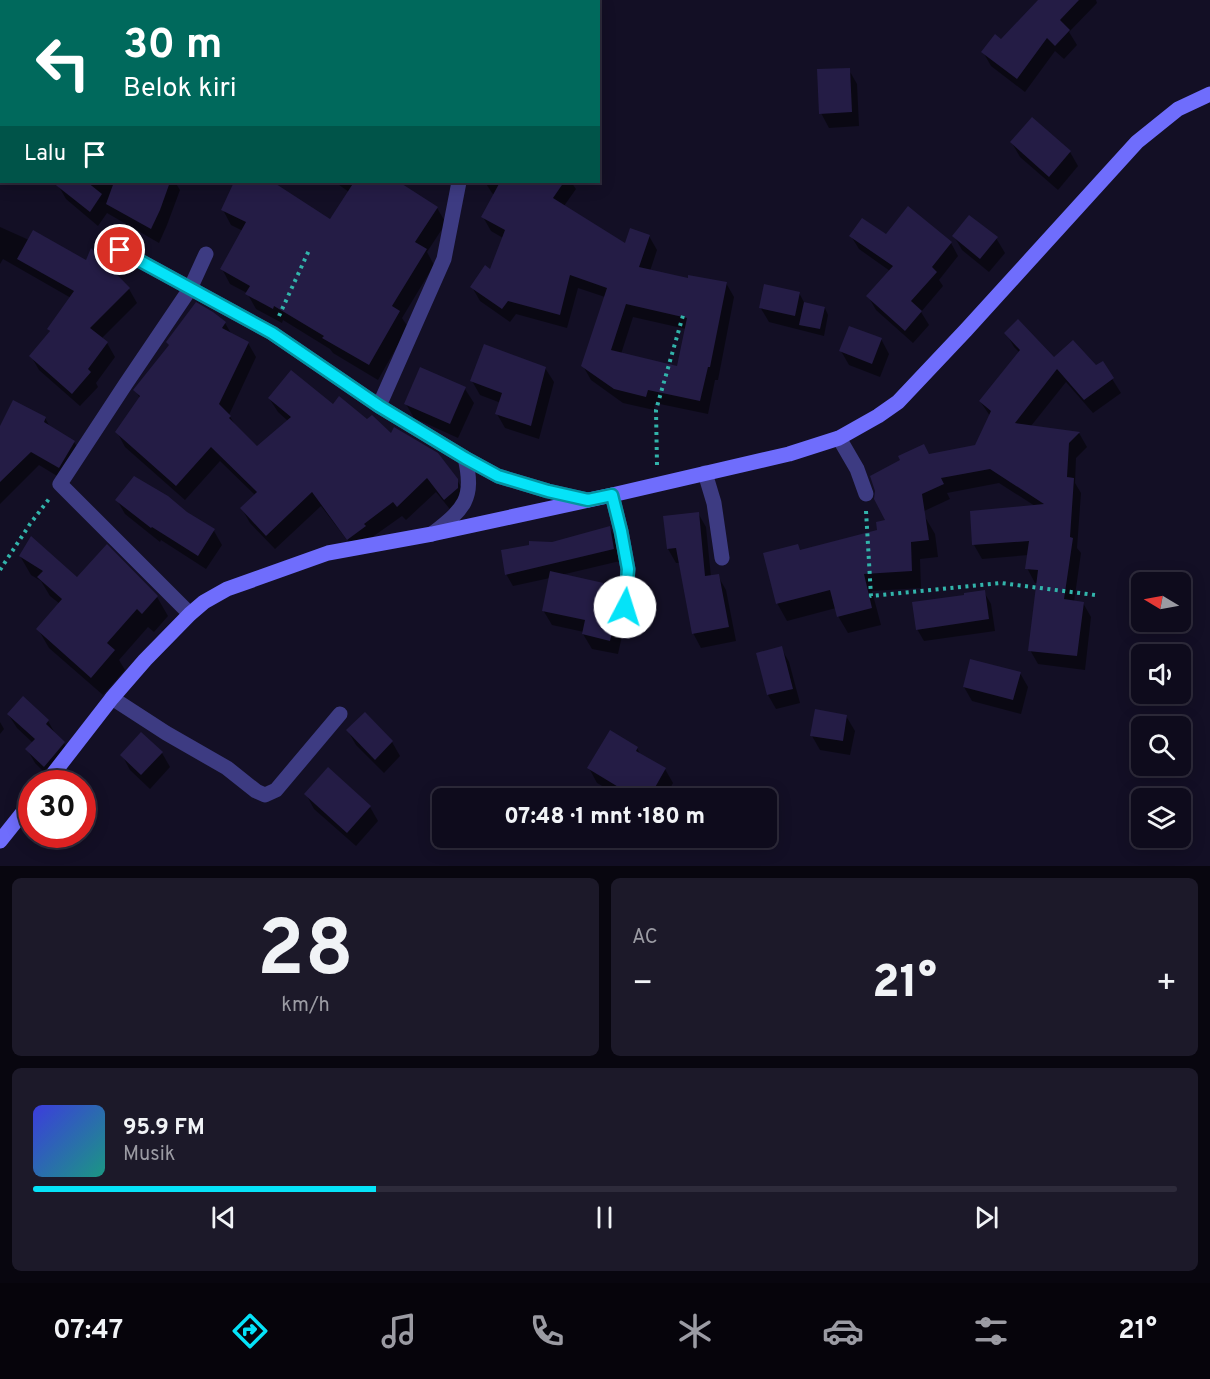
<!DOCTYPE html>
<html lang="id">
<meta charset="utf-8">
<style>
:root{--surface:#0e0b1c;--page:#1c1929;--text:#f1f3f6;--muted:#9b9ba3;--line:#2e2b3b;--accent:#05e3f8}
body{margin:0;font-family:Overpass,sans-serif;background:var(--page);color:var(--text);height:100vh;display:flex;flex-direction:column;font-size:22px;white-space:nowrap}
*{box-sizing:border-box;margin:0}
p{font-size:20px;color:var(--muted)}
.icon{flex:none;width:33px;height:33px;fill:none;stroke:currentColor;stroke-width:2;stroke-linecap:round;stroke-linejoin:round}
.map{position:relative;height:866px;overflow:hidden}
.drawer{display:flex;flex-direction:column;gap:12px;padding:12px;background:#08060f;flex:1}
.drawer>*{flex:none}
.top-card{position:absolute;left:0px;top:0px;width:600px;height:183px;box-shadow:0 3px 15px #0003,0 0 0 2px var(--line);background:#00695c;color:#fff;overflow:hidden}
.needle{width:39px;rotate:280deg}
.fabs{position:absolute;left:1131px;top:572px;display:grid;gap:12px}
.fabs a{display:grid;place-items:center;width:60px;height:60px;border-radius:9px;background:var(--surface);box-shadow:0 3px 15px #0003,0 0 0 2px var(--line);font-size:30px}
.speed{position:absolute;left:18px;top:770px;display:flex;gap:12px;font-size:30px;font-weight:700;text-align:center}
.speed>*{display:grid;place-content:center;width:78px;height:78px;border-radius:50%;background:var(--surface);box-shadow:0 3px 15px #0003,0 0 0 2px var(--line);line-height:1}
.speed .limit{border:9px solid #d22;background:#fff;color:#111}
.pin{position:absolute;display:grid;place-items:center;width:51px;height:51px;color:#fff;margin:-26px;border:3px solid #fff;border-radius:50%;box-shadow:0 2px 6px #0007}
.me{position:absolute;width:66px;margin:-33px;rotate:5deg;stroke-linejoin:round;filter:drop-shadow(0 0 4px #0008)}
.turn{display:flex;align-items:center;gap:21px;height:126px;padding:0 24px;font-size:27px}
.turn .icon{width:78px;height:78px;stroke-width:2.5}
.turn b{display:block;font-size:42px;line-height:51px}
.then{display:flex;align-items:center;height:57px;padding:0 24px;background:#0003;gap:12px;font-size:22px}
.big{font-size:45px;font-weight:800;line-height:1.1}
.drawer .card{flex:1;display:flex;flex-direction:column;justify-content:center;gap:9px;min-width:0;padding:0 21px;border-radius:9px;background:var(--page)}
.drawer .dial{align-items:center;gap:0}
.dial b{font-size:78px;line-height:1}
.song{display:flex;align-items:center;gap:18px}
.cover{width:72px;height:72px;border-radius:9px;background:linear-gradient(135deg,hsl(240 70% 55%),hsl(170 70% 35%))}
.played{height:6px;border-radius:3px;background:linear-gradient(90deg,var(--accent) 30%,var(--line) 30%)}
.keys{display:flex;justify-content:space-around;direction:ltr}
.heat{display:flex;justify-content:space-between;align-items:center;font-size:33px;direction:ltr}
.drawer .tiles{flex:1;display:grid;gap:12px;grid-template-columns:1fr 1fr}
.card:last-child{grid-column:span 2}
.trip{position:absolute;left:432px;top:788px;width:345px;height:60px;border-radius:9px;background:var(--surface);box-shadow:0 3px 15px #0003,0 0 0 2px var(--line);font-weight:800;line-height:60px;text-align:center}
.dock{display:flex;height:96px;justify-content:space-around;align-items:center;background:#06040b;color:var(--muted)}
.dock .icon{width:42px;height:42px}
.dock .active{color:var(--accent)}
.dock b{font-size:27px;color:var(--text)}
.map>svg:first-child{display:block}
</style>
<div class="map">
<svg width="1210" height="866" viewBox="0 0 1210 866">
<rect width="100%" height="100%" fill="#130f25"/>
<g fill="#0007" fill-rule="evenodd">
<polygon points="391,0 464,0 464,2 392,2"/>
<polygon points="1040,0 1096,0 1097,3 1069,32 1077,45 1064,59 1055,51 1025,92 991,66 983,52 1001,41"/>
<polygon points="849,70 857,84 859,126 829,128 821,113"/>
<polygon points="1012,143 1070,152 1078,166 1058,190 1020,157"/>
<polygon points="61,182 175,182 180,190 167,225 159,243 107,213 98,226 66,199 58,185"/>
<polygon points="236,182 271,182 330,221 349,192 335,182 384,182 406,197 437,208 446,223 427,252 434,265 402,318 408,327 378,380 333,353 330,349 283,320 282,323 256,309 247,293 230,284 222,269 243,231 231,225 223,210"/>
<path d="M485 182H571L576 189 564 206 626 245 649 236 657 250 650 271 689 280 726 283 734 297 718 380H715L708 414 655 403 654 410 623 403 591 380 583 366 605 297 578 288 567 328 516 314 510 322 480 301 472 287 491 271 503 238 491 231 483 217 494 195 492 193ZM633 317 686 329 678 368 621 354Z"/>
<polygon points="0,227 29,240 86,262 91,251 129,289 137,303 101,339 107,343 115,357 96,383 98,387 80,406 39,370 31,356 51,333 48,329 71,298 3,259 0,264"/>
<polygon points="851,236 886,236 951,243 958,256 939,280 943,286 921,312 929,325 913,343 876,310 868,296 890,271 859,249"/>
<polygon points="954,236 996,238 1005,253 989,272 962,250"/>
<polygon points="799,293 805,304 825,308 828,315 824,336 769,322 760,307"/>
<polygon points="225,323 232,335 248,343 256,357 229,415 237,428 257,448 288,421 278,412 269,398 333,406 368,421 392,436 457,480 466,495 453,513 436,492 406,520 402,516 371,538 357,553 321,506 275,549 250,523 242,509 255,495 220,461 185,500 125,447 117,432 140,398 135,390"/>
<polygon points="1006,333 1054,359 1095,367 1102,363 1121,393 1093,413 1066,382 1031,426 1079,433 1087,447 1076,458 1075,483 1081,493 1077,548 1081,553 1074,602 1083,603 1091,617 1085,670 1038,664 1030,650 1038,583 1035,583 1027,568 1029,555 982,559 974,545 1035,506 999,483 947,493 950,499 907,519 925,517 935,534 938,557 920,559 921,588 872,591 881,625 848,633 838,616 836,608 787,621 777,603 800,551 879,531 888,522 929,456 976,447 990,416 980,401 1020,353 1014,347"/>
<polygon points="881,339 889,354 880,377 849,365 841,351"/>
<polygon points="545,368 554,382 539,439 505,428 497,414 501,403 480,395 472,381"/>
<polygon points="465,389 474,403 458,438 414,418 406,404"/>
<polygon points="45,418 51,429 74,442 83,456 67,482 39,465 0,504 0,428"/>
<polygon points="117,500 214,531 222,545 206,569 161,540 160,542 125,514"/>
<polygon points="698,513 706,527 711,577 718,576 726,590 736,641 701,648 693,633 680,563 676,563 668,549"/>
<polygon points="609,527 616,539 620,561 561,575 616,588 624,602 623,622 624,627 618,654 592,649 583,634 584,632 552,625 543,610 550,578 513,586 506,574 552,543"/>
<polygon points="20,556 78,579 157,597 168,616 154,632 148,627 119,660 125,670 103,695 49,648 38,629 60,604 50,596 41,581 31,575"/>
<polygon points="984,592 991,604 995,631 924,641 917,629"/>
<polygon points="781,648 789,662 800,703 776,709 768,695"/>
<polygon points="1020,673 1028,687 1021,714 972,701 964,687"/>
<polygon points="8,714 48,721 56,735 64,743 72,758 52,780 35,763 27,749 33,743 17,728"/>
<polygon points="364,714 392,742 400,756 384,773 356,745 348,731"/>
<polygon points="846,716 855,731 850,755 820,750 812,736"/>
<polygon points="0,722 4,729 0,734"/>
<polygon points="637,748 641,756 665,769 673,783 665,798 623,798 597,783 589,768"/>
<polygon points="162,753 170,767 150,789 130,770 122,755"/>
<polygon points="328,769 370,807 378,821 356,846 314,809 306,794"/>
</g>
<g fill="#241c45" fill-rule="evenodd">
<polygon points="1038,0 1079,0 1060,20 1070,30 1055,46 1047,38 1017,79 981,52 995,34 1001,39"/>
<polygon points="850,68 852,112 819,114 817,69"/>
<polygon points="1032,117 1071,151 1049,177 1010,142"/>
<polygon points="52,182 87,182 102,194 90,212"/>
<polygon points="114,182 170,182 160,210 151,229 106,204"/>
<polygon points="234,182 273,182 330,219 354,182 399,182 438,207 415,242 427,249 392,306 400,311 369,365 322,338 324,336 274,306 273,309 245,294 250,286 220,269 246,222 221,210"/>
<path d="M500 182H564L553 198 625 243 630 228 650 235 639 267 688 278V275L727 282 710 367H708L700 401 648 390 646 397 614 389 581 366 607 288 570 275 560 315 508 301 502 309 470 287 485 265 490 269 505 230 481 217ZM626 304 687 318 677 366 611 350Z"/>
<polygon points="908,206 952,242 932,267 937,272 911,301 922,311 905,331 866,296 893,266 849,236 862,218 886,234"/>
<polygon points="969,215 998,237 980,259 952,236"/>
<polygon points="33,230 86,260 91,248 130,288 90,328 108,342 88,369 91,372 72,394 29,356 50,331 47,329 74,291 17,259"/>
<polygon points="764,284 800,292 795,316 759,308"/>
<polygon points="196,302 213,312 226,322 222,328 249,342 219,404 231,416 229,418 257,446 291,417 268,398 291,370 333,404 339,396 367,419 372,415 391,433 394,427 438,453 458,479 458,488 444,500 427,478 397,507 393,502 364,524 366,526 347,540 312,492 266,536 240,508 257,492 211,447 176,486 115,432 140,396 133,390 169,345 166,342"/>
<polygon points="804,302 825,307 820,329 799,325"/>
<polygon points="1018,319 1054,357 1073,340 1096,365 1103,361 1114,378 1084,400 1057,369 1015,423 1080,432 1069,443 1067,477 1074,478 1070,537 1073,538 1064,599 1084,602 1077,656 1028,651 1038,570 1025,569 1029,541 972,545 970,511 1044,504 990,469 941,478 944,484 922,494 929,540 911,542 912,571 864,574 872,608 837,617 830,590 776,604 763,553 798,544 800,550 877,530 876,522 885,520 874,499 875,491 870,476 900,460 898,456 924,444 929,454 975,445 991,411 979,401 1020,350 1004,333"/>
<polygon points="849,326 882,338 872,364 839,351"/>
<polygon points="484,344 546,367 531,426 495,414 502,393 470,381"/>
<polygon points="420,367 466,387 450,424 404,404"/>
<polygon points="13,400 46,417 44,422 75,441 59,468 31,452 0,482 0,426"/>
<polygon points="134,476 168,496 187,512 215,529 198,556 152,527 151,528 115,500"/>
<polygon points="699,512 705,576 719,574 729,627 692,634 676,548 667,549 663,516"/>
<polygon points="610,526 614,549 505,575 501,550 529,545 529,541 552,542"/>
<polygon points="31,536 77,577 107,544 158,596 142,614 137,609 107,643 115,650 91,678 36,629 62,599 37,577 43,571 19,556"/>
<polygon points="550,571 617,586 615,606 617,612 610,641 582,634 585,620 542,611"/>
<polygon points="985,590 989,619 916,630 912,602 964,595 964,593"/>
<polygon points="782,646 793,689 767,695 756,653"/>
<polygon points="970,659 1021,672 1013,700 963,687"/>
<polygon points="23,696 49,720 46,724 65,742 44,767 25,749 35,739 7,714"/>
<polygon points="815,709 847,715 843,741 810,736"/>
<polygon points="365,712 393,741 375,760 346,730"/>
<polygon points="610,730 638,747 636,751 666,768 649,798 615,798 620,788 587,768"/>
<polygon points="141,732 163,752 141,775 120,755"/>
<polygon points="328,767 371,806 347,833 304,794"/>
</g>
<g fill="none" stroke-linecap="round" stroke-linejoin="round">
<g stroke="#32b4ab" stroke-width="4" stroke-dasharray="3 4.5" stroke-linecap="butt">
<polyline points="279,316 310,248"/>
<polyline points="657,465 656,410 684,312"/>
<polyline points="866,511 871,596 1001,583 1095,595"/>
<polyline points="0,570 30,524 49,499"/>
</g>
<g stroke="#3d3b82" stroke-width="15">
<polyline points="482,2 482,0"/>
<polyline points="120,250 272,333 379,406 465,458 498,476 548,491 588,500"/>
<polyline points="379,406 444,259 459,182"/>
<polyline points="839,438 857,469 866,494"/>
<polyline points="705,473 714,503 722,558"/>
<polyline points="612,495 621,531 628,569 625,607"/>
<path d="M432 534C464 509 475 499 465 458"/>
<polyline points="190,614 60,484 125,385 190,289 206,254"/>
<polyline points="112,698 166,733 227,768 256,791 265,795 276,790 340,714"/>
</g>
<g stroke="#6f6dfc" stroke-width="15">
<polyline points="46,783 112,698 145,660 190,614 204,602 227,589 328,553 432,534 612,495 789,454 839,438 878,416 898,402 966,330 1137,142 1178,109 1210,94"/>
<polyline points="0,841 32,801"/>
</g>
</g>
<g fill="none" stroke-linecap="round" stroke-linejoin="round">
<g stroke="#0394a1" stroke-width="15">
<polyline id="route" points="120,250 272,333 379,406 465,458 498,476 548,491 588,500 612,495 621,531 628,569 625,607"/>
</g>
<use href="#route" stroke="#05e3f8" stroke-width="10"/>
</g>
</svg>
<div class="fabs">
<a><svg class="needle" viewBox="-14 -14 28 28"><path d="M0-13l5 13h-10z" fill="#e53935"/><path d="M0 13l5-13h-10z" fill="#9b9ba3"/></svg></a>
<a><svg class="icon" aria-label="sound" viewBox="0 0 24 24"><path d="M4 9h4l5-4v14l-5-4H4zM17 9q2 3 0 6"/></svg></a>
<a><svg class="icon" aria-label="search" viewBox="0 0 24 24"><circle cx="10" cy="10" r="6"/><path d="M15 15l6 6"/></svg></a>
<a><svg class="icon" aria-label="layers" viewBox="0 0 24 24"><path d="M12 4l9 5-9 5-9-5zM3 14l9 5 9-5"/></svg></a>
</div>
<div class="speed"><div class="limit">30</div></div>
<div class="pin" style="left:120px;top:250px;background:#d93025"><svg class="icon" aria-label="arrive" viewBox="0 0 24 24"><path d="M6 21V4h12l-3 4 3 4H6"/></svg></div>
<svg class="me" style="left:625px;top:607px" viewBox="-20 -20 40 40"><circle r="19" fill="#fff"/><path d="M0-13L10 11 0 6-10 11z" fill="#05e3f8"/></svg>
<div class="trip">07:48 · 1 mnt · 180 m</div>
<div class="top-card">
<div class="turn"><svg class="icon" aria-label="left" viewBox="0 0 24 24"><path d="M17 20v-9H6M10 6l-5 5 5 5"/></svg><div><b>30 m</b>Belok kiri</div></div>
<div class="then">Lalu<svg class="icon" aria-label="arrive" viewBox="0 0 24 24"><path d="M6 21V4h12l-3 4 3 4H6"/></svg></div>
</div>
</div>
<section class="drawer">
<div class="tiles">
<div class="card dial"><b>28</b><p>km/h</p></div>
<div class="card"><p>AC</p>
<div class="heat"><a>−</a><b class="big">21°</b><a>+</a></div>
</div>
<div class="card">
<div class="song"><i class="cover"></i><div><b>95.9 FM</b><p>Musik</p></div></div>
<div class="played"></div>
<div class="keys"><svg class="icon" aria-label="previous" viewBox="0 0 24 24"><path d="M18 5L8 12l10 7zM5 5v14"/></svg><svg class="icon" aria-label="pause" viewBox="0 0 24 24"><path d="M8 5v14M16 5v14"/></svg><svg class="icon" aria-label="next" viewBox="0 0 24 24"><path d="M6 5l10 7-10 7zM19 5v14"/></svg></div>
</div>
</div>
</section>
<nav class="dock">
<b>07:47</b>
<svg class="icon active" aria-label="directions" viewBox="0 0 24 24"><path d="M12 3l9 9-9 9-9-9zM9 14v-3h6M13 9l2 2-2 2"/></svg>
<svg class="icon" aria-label="music" viewBox="0 0 24 24"><path d="M9 18V5l10-2v13"/><circle cx="6" cy="18" r="3"/><circle cx="16" cy="16" r="3"/></svg>
<svg class="icon" aria-label="phone" viewBox="0 0 24 24"><path d="M5 4h4l2 5-3 2q2 4 5 5l2-3 5 2v4C11 20 4 13 5 4z"/></svg>
<svg class="icon" aria-label="climate" viewBox="0 0 24 24"><path d="M12 3v18M4 7l16 10M4 17L20 7"/></svg>
<svg class="icon" aria-label="car" viewBox="0 0 24 24"><path d="M5 17H2v-5l4-1 3-4h7l3 4 3 1v5h-3M9 17h6M6 11h13"/><circle cx="7" cy="17" r="2"/><circle cx="17" cy="17" r="2"/></svg>
<svg class="icon" aria-label="filters" viewBox="0 0 24 24"><path d="M4 7h16M4 17h16"/><circle cx="9" cy="7" r="2"/><circle cx="15" cy="17" r="2"/></svg>
<b>21°</b>
</nav>
